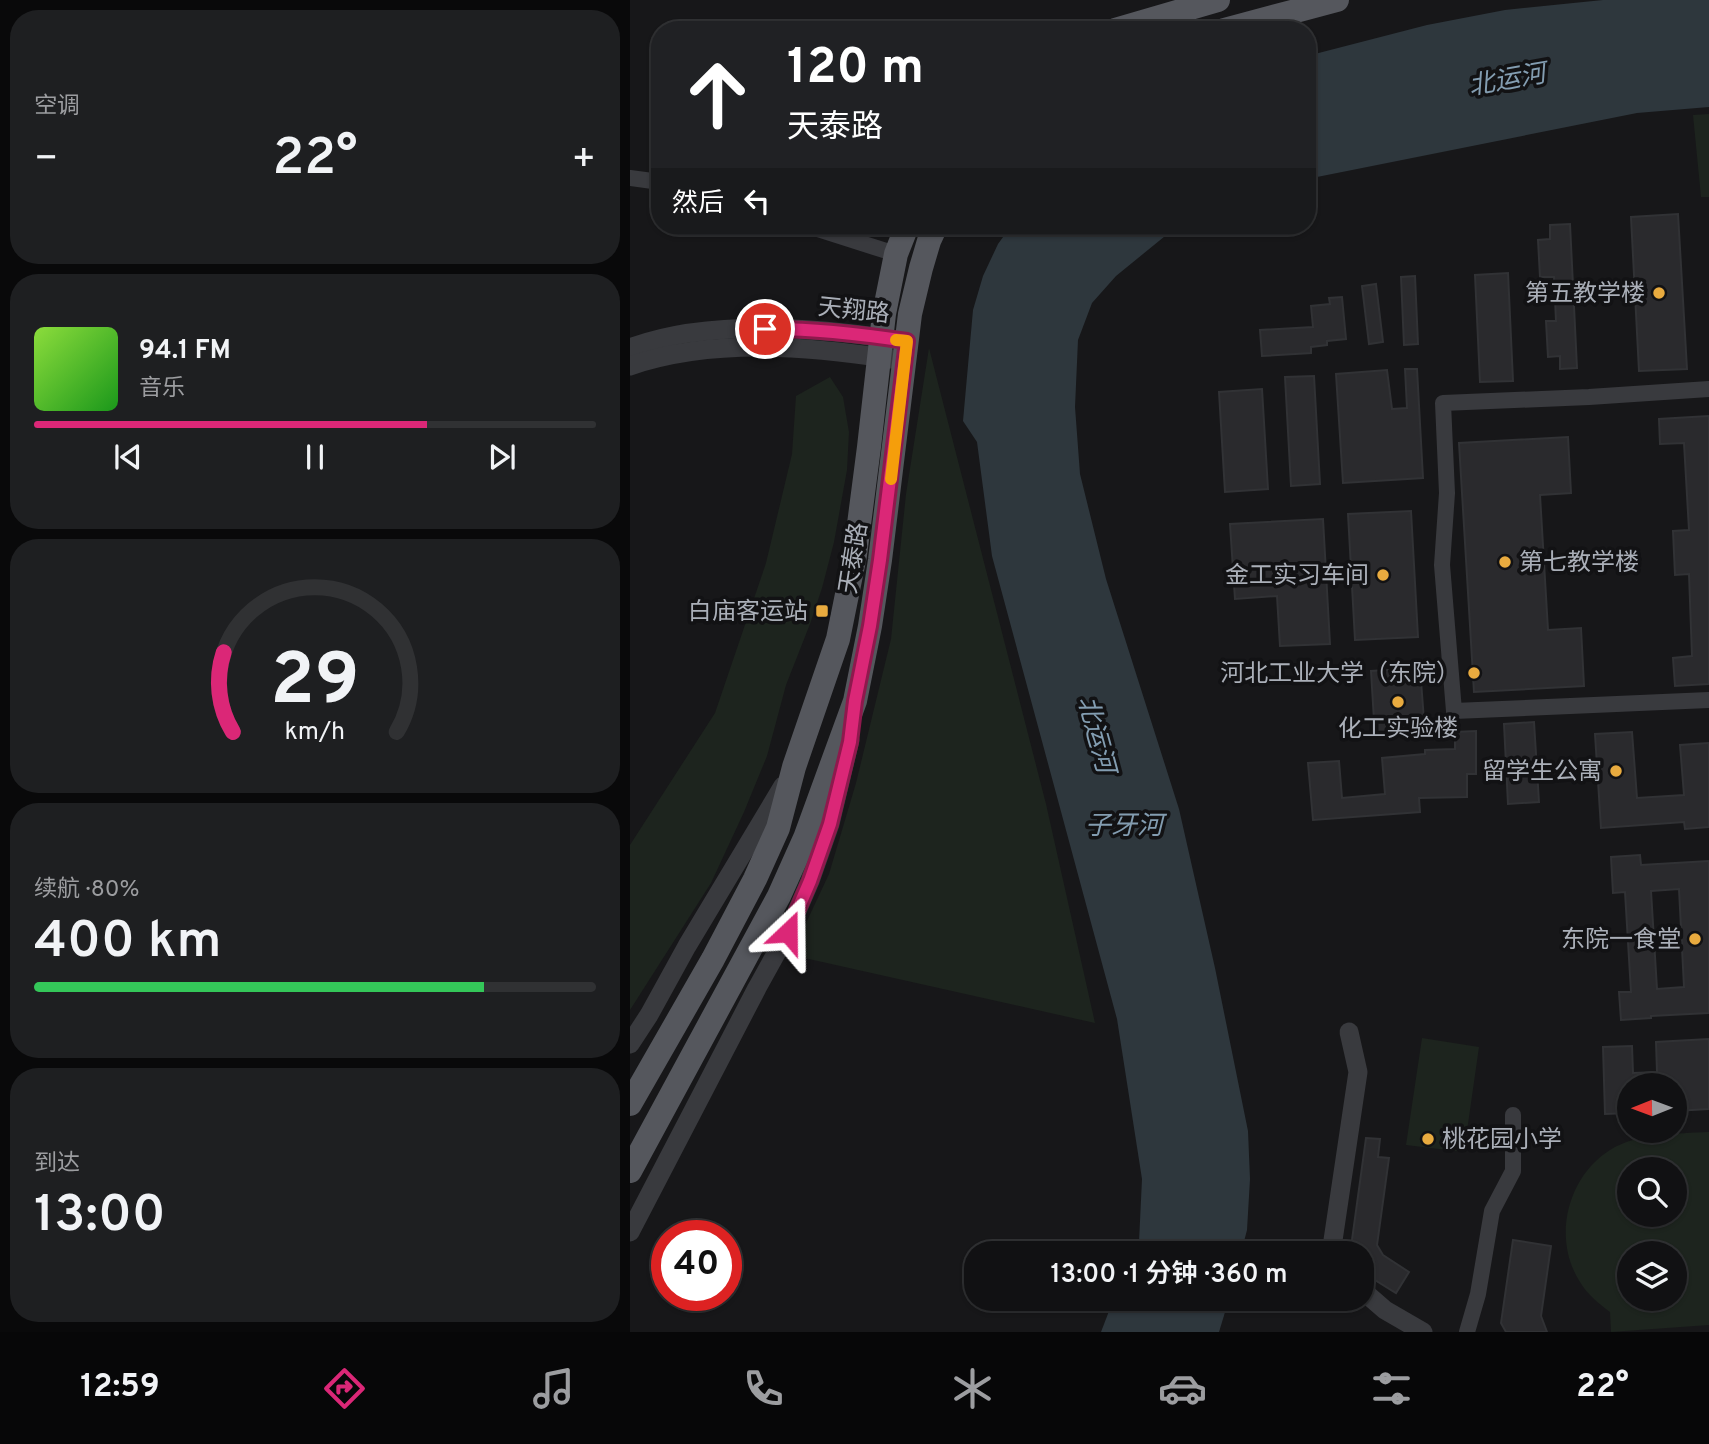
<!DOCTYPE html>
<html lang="zh">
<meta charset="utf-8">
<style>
:root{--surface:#111113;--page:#1e1f21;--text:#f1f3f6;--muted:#9c9da0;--line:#303133;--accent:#db2777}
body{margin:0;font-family:Overpass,"Noto Sans SC",sans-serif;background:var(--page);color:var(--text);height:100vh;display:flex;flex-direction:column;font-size:26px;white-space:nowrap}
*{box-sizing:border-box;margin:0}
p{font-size:23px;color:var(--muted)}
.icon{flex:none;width:38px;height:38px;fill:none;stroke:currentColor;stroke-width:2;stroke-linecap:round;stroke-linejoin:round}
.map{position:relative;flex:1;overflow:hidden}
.sheet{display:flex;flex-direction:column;gap:10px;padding:10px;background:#09090a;width:630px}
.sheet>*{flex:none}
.banner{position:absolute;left:21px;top:21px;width:665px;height:214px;border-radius:28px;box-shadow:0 2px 5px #0004,0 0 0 2px var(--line);background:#202124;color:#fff;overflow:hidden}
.needle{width:46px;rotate:269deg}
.fabs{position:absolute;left:987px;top:1073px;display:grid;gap:14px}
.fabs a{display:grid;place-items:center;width:70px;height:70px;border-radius:50%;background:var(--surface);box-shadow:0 2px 5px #0004,0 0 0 2px var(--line);font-size:35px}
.speed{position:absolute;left:21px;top:1220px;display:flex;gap:14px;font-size:35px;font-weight:700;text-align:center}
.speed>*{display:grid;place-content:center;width:91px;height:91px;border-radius:50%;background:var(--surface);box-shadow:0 2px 5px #0004,0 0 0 2px var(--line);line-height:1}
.speed .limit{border:10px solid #d22;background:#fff;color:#111}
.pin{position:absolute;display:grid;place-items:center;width:60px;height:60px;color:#fff;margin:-30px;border:4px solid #fff;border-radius:50%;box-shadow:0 2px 7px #0007}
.me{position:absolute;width:77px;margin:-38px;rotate:23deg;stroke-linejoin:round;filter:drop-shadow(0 0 5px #0008)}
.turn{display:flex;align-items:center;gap:24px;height:147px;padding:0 21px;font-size:32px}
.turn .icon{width:91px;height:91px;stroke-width:2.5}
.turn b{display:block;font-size:49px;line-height:60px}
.then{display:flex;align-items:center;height:66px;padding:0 21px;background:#0003;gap:14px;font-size:26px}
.big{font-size:52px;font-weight:600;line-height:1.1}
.sheet .widget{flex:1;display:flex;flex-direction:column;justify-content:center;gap:10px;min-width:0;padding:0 24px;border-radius:28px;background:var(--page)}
.sheet .dial{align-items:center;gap:0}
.dial svg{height:182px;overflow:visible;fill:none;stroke:var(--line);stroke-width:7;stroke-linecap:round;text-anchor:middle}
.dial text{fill:var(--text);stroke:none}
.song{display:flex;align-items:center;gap:21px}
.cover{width:84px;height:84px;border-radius:10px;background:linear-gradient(135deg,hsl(90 70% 55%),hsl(120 70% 35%))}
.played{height:7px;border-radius:4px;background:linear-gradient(90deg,var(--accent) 70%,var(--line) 70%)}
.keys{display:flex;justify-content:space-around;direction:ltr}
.heat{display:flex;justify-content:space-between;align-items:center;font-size:38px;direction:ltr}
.charge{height:10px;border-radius:5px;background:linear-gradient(90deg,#34c759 80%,var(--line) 0)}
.trip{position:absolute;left:334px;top:1241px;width:410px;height:70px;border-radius:28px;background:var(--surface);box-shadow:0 2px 5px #0004,0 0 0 2px var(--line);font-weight:600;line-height:70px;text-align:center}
.dock{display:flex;height:112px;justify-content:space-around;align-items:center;background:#070708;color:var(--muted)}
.dock .icon{width:49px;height:49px}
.dock .active{color:var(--accent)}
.dock b{font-size:32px;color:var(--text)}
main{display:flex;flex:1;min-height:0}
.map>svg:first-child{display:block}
</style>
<main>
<section class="sheet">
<div class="widget"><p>空调</p>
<div class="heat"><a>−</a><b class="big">22°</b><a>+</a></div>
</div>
<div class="widget">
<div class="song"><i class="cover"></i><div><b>94.1 FM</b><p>音乐</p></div></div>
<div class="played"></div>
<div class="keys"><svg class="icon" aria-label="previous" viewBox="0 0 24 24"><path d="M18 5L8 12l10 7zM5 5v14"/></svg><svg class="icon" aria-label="pause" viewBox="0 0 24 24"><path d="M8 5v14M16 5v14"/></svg><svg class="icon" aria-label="next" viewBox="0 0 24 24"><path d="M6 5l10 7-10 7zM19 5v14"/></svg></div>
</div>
<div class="widget dial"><svg viewBox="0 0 100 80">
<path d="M14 69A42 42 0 1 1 86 69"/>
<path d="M14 69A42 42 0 0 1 10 34" stroke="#db2777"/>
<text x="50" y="56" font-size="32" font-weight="700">29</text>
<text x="50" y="72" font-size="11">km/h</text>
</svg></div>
<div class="widget"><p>续航 · 80%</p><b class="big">400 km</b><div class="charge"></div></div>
<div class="widget"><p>到达</p><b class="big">13:00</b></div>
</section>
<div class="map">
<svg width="1079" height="1332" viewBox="0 0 1079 1332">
<rect width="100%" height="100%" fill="#171719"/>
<g fill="#1d241e" fill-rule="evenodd">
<polygon points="1079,114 1079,197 1071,197 1063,115"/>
<polygon points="299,348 416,804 465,1023 161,955 199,874 226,783 261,639 276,494"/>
<polygon points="200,377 213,397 219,432 217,470 204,542 192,588 180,624 156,685 137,756 114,812 81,883 0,1010 0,845 85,713 136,563 162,454 166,396"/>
<polygon points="792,1038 849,1047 834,1152 776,1145"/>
<path d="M1079 1132V1325L981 1332 980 1312C968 1303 958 1295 950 1282 922 1239 937 1177 980 1150 1009 1132 1046 1134 1079 1132ZM1045 1169V1214H999V1169ZM1045 1253V1298H999V1253Z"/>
</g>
<g fill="#2e373d">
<polygon points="973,0 1079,0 1079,107 1007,113 677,179 677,56 797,25 875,10"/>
<polygon points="381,226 554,226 540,232 486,276 462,303 448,340 445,407 450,474 476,579 549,809 585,968 618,1131 620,1179 617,1230 611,1253 503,1253 509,1242 512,1179 487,1019 362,556 347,442 333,421 343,310 353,276 368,244"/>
<polygon points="484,1298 599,1298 599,1299 589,1332 471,1332"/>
</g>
<g fill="#2a2a2d" stroke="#313235" stroke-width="2" fill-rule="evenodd">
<polygon points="1048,214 1057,369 1009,371 1001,217"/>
<polygon points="940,224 947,368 930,369 930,356 918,357 916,321 926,321 924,277 910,277 908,240 920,239 920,225"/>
<polygon points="878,273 883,381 850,382 845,275"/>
<polygon points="785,276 788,344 774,345 771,277"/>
<polygon points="746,284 753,342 739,344 732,286"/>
<polygon points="712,297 716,339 697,341 697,345 681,347 681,353 632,356 630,330 683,327 681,306 700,304 699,298"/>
<polygon points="775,369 787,369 793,478 713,483 706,374 757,370 762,409 777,408"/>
<polygon points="684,376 690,484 661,486 655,377"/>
<polygon points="632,389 638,489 595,492 589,392"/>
<polygon points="1079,416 1079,684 1045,686 1043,658 1062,656 1059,574 1045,575 1043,531 1059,530 1054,443 1030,444 1029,419"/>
<polygon points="938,437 941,493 910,495 918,630 951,628 954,686 844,692 829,443"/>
<polygon points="781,511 788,637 725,640 718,514"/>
<polygon points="693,519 700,644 650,646 647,596 605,599 600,524"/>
<polygon points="790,668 795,733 745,737 741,671"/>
<polygon points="904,722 909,802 878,804 874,724"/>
<polygon points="846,731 846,774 837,774 837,797 789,798 790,812 683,820 678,763 709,761 712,798 755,794 752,758 795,754 795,750 825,749 825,732"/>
<polygon points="1002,732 1007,798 1054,795 1050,745 1079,743 1079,827 1055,829 1054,822 971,828 965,734"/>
<path d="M1010 855 1011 865 1079 861V1013L1021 1016V1018L991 1020 989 992H1001L995 892 983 893 981 857ZM1049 889 1054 987 1027 989 1021 891Z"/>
<polygon points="1079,1039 1079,1109 1045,1111 1045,1085 999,1085 999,1113 975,1114 973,1047 1002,1046 1003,1073 1027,1072 1026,1042"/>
<polygon points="736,1138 750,1139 748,1157 759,1158 747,1245 753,1255 779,1272 766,1293 732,1272 732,1253 724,1253 721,1247"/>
<polygon points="883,1240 921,1246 911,1316 917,1332 876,1332 871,1323"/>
</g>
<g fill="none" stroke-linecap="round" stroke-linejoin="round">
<g stroke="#393a3e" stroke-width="16">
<polyline points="0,178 30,182"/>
<polyline points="178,226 266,254"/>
<polyline points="1079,389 959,397 813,403 817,493 812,565 824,711 1079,700"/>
<polyline points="837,1332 848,1294 862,1211 883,1171 883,1115"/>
</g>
<g stroke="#393a3e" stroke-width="19">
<path d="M0 348C76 319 186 327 266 340"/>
<path d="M0 366C82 338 178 346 262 359"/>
<polyline points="0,1044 19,1015 57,946 153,786"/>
<polyline points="0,1232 127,988 158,932 180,881 200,824 220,740"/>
<polyline points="704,1253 702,1247 728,1072 719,1032"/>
<polyline points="732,1290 755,1310 793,1332"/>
</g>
<g stroke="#55575d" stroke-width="24">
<polyline points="485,30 588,0"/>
<polyline points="594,30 707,0"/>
<polyline points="0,1104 83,959 125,879 148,828 164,767 208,639 225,555 239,447 254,314 266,254 277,226"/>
<polyline points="0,1171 149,896 175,838 225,701 240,626 250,560 280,314 291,268 299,241 306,226"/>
</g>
</g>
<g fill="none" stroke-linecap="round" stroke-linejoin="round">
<g stroke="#8e194d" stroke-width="18">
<path id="route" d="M135 329C182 328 230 334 277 341L250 560 240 626 225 701 220 742 200 824 180 881 158 932"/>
</g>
<use href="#route" stroke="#db2777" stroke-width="12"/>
<polyline stroke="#f59e0b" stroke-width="12" points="261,479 277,341 266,340"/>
</g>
<g fill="#e9ab3f" stroke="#121214" stroke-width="2.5">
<circle cx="1029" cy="293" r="7"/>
<circle cx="875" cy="562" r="7"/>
<circle cx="753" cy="575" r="7"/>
<rect x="185" y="604" width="14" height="14" rx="3.5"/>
<circle cx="844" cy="673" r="7"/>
<circle cx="768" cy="702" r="7"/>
<circle cx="986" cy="771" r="7"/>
<circle cx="1065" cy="939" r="7"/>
<circle cx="798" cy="1139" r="7"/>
</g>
<g text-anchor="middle" stroke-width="7" stroke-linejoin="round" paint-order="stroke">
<g font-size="24" fill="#aaafb8" stroke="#121214" text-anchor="end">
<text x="1015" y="301">第五教学楼</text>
<text x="889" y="570" text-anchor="start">第七教学楼</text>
<text x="739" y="583">金工实习车间</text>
<text x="178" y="619">白庙客运站</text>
<text x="830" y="681">河北工业大学（东院）</text>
<text x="768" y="736" text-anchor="middle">化工实验楼</text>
<text x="972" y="779">留学生公寓</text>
<text x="1051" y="947">东院一食堂</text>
<text x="812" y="1147" text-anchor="start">桃花园小学</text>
</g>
<g font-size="24" fill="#aaafb8" stroke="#121214">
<text transform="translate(224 310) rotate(6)" y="8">天翔路</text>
<text transform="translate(223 558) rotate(-81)" y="8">天泰路</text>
</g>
<g font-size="26" font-style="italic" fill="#839db1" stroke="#121214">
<text transform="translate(877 79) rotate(-10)" y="9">北运河</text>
<text transform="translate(467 734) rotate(75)" y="9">北运河</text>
<text x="494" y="834">子牙河</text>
</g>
</g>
</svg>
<div class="fabs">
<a><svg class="needle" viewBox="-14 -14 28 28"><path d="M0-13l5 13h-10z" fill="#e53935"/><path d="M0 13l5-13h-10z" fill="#9c9da0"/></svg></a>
<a><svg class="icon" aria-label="search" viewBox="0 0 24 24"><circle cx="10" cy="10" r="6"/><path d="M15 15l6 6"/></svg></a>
<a><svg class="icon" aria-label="layers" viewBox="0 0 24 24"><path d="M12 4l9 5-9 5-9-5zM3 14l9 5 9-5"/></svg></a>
</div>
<div class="speed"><div class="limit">40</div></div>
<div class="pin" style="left:135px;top:329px;background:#d93025"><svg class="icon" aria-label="arrive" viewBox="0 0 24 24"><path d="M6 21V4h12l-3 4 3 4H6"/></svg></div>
<svg class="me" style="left:158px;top:932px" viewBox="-20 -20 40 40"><path d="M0-17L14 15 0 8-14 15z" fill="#db2777" stroke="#fff" stroke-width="4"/></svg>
<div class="trip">13:00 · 1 分钟 · 360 m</div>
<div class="banner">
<div class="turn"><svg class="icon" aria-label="ahead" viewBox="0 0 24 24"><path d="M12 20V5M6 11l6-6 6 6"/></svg><div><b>120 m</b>天泰路</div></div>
<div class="then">然后<svg class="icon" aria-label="left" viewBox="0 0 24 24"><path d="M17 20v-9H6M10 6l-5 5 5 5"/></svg></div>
</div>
</div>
</main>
<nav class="dock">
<b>12:59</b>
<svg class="icon active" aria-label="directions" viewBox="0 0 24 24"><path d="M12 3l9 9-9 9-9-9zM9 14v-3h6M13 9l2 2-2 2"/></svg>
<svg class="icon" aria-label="music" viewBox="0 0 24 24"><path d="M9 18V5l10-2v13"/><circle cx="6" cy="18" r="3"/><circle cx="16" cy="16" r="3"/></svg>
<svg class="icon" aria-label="phone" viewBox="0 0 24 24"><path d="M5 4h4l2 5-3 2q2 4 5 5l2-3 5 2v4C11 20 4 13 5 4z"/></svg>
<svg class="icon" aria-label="climate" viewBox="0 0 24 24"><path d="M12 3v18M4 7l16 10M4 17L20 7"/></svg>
<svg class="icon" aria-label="car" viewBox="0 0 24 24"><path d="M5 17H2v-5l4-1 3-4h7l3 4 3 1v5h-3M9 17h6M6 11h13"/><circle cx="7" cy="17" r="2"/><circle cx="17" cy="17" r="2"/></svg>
<svg class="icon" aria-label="filters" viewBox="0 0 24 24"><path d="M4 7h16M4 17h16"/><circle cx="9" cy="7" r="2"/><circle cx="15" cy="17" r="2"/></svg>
<b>22°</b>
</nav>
